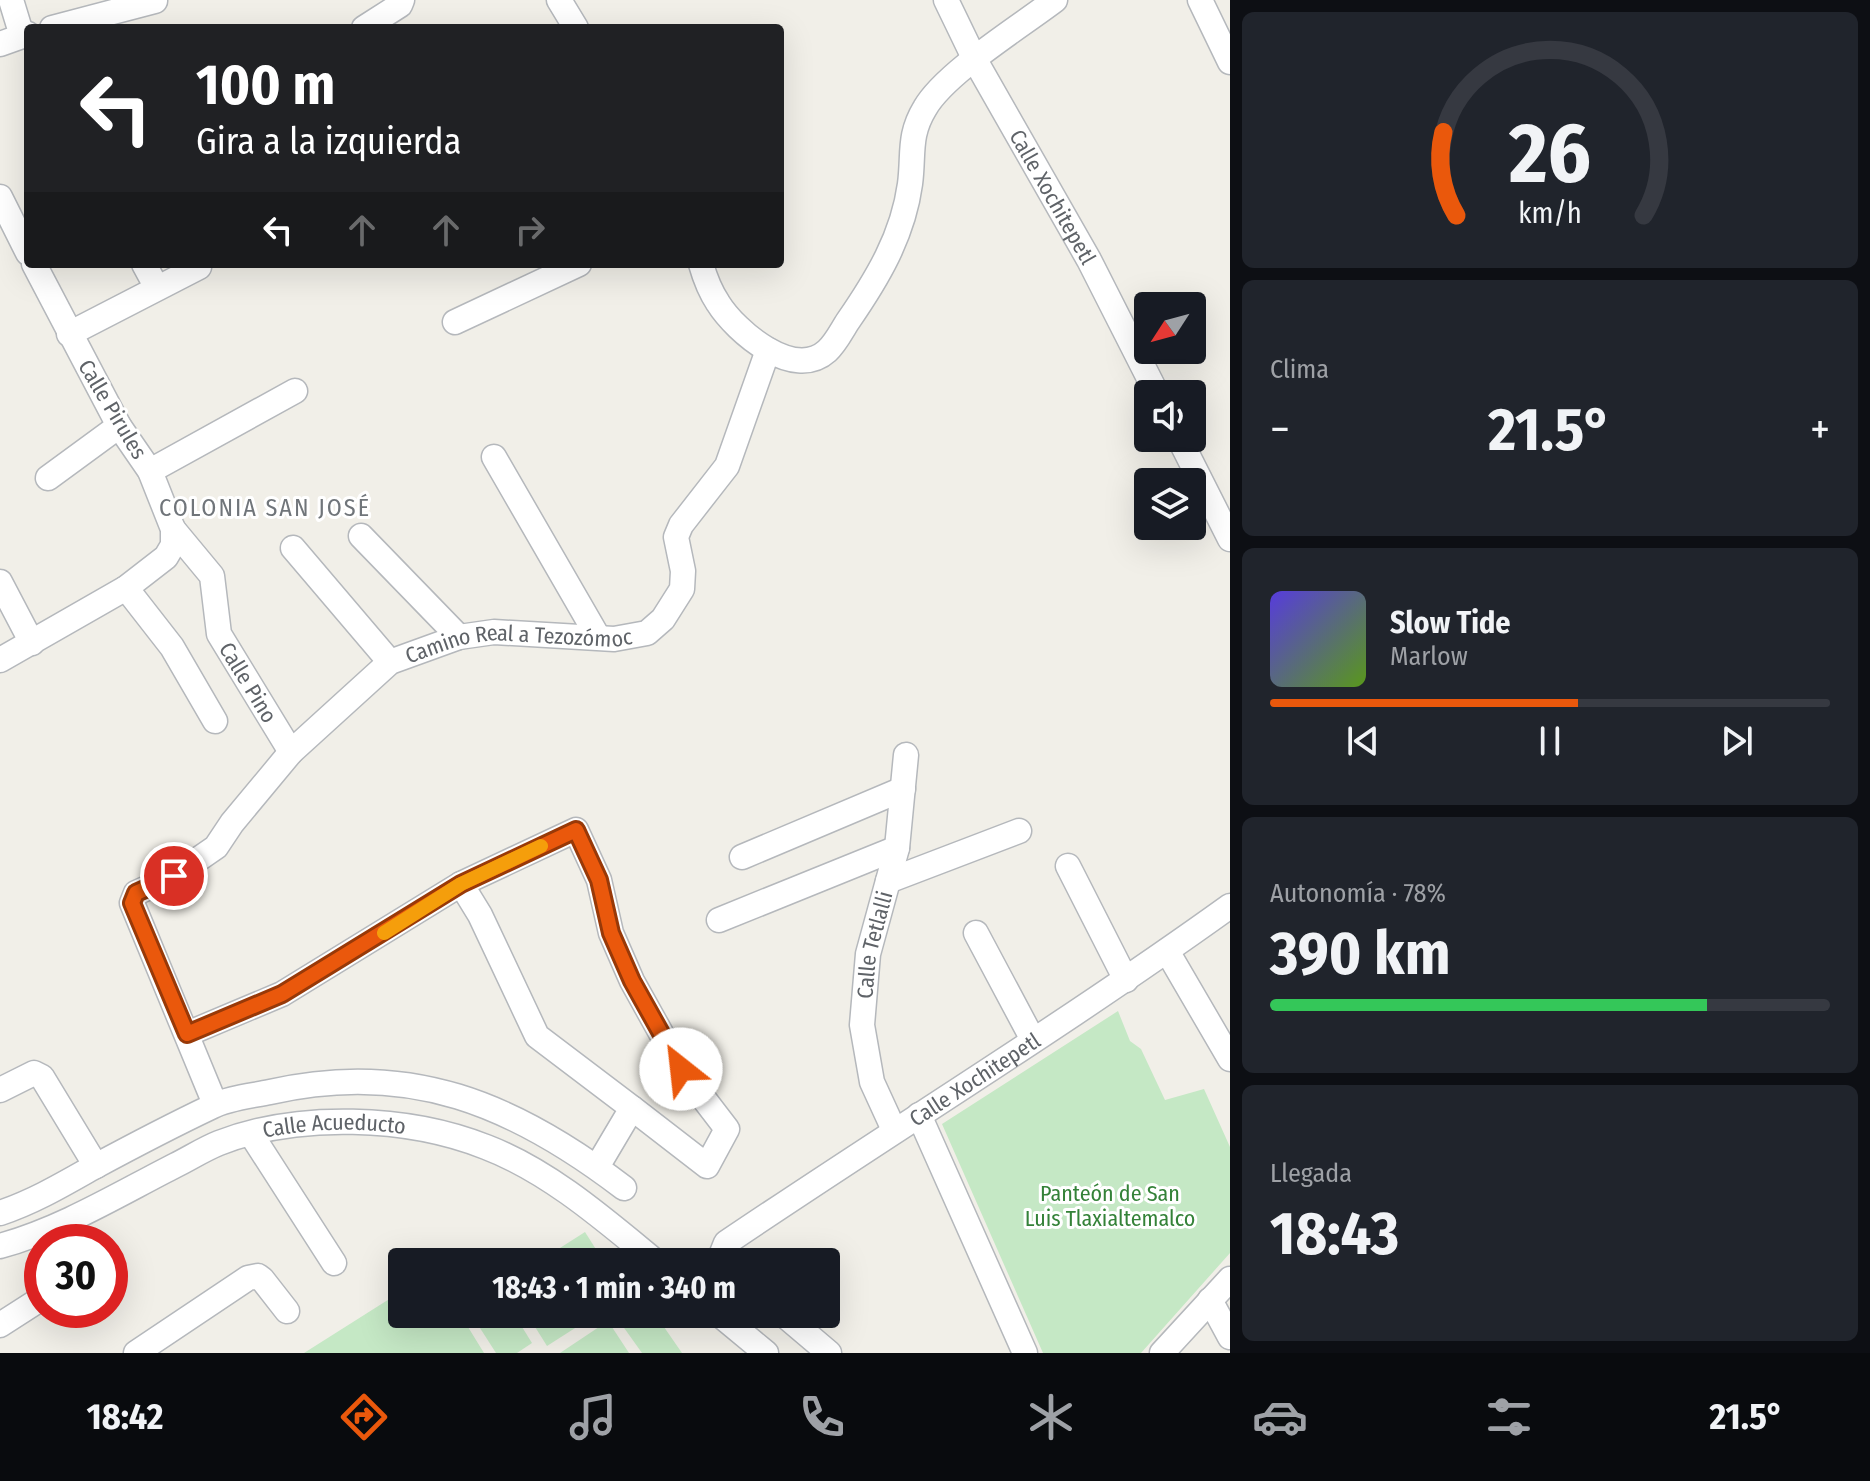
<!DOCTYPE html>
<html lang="es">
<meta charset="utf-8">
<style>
:root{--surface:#171b24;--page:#20242c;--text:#f1f3f6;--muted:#9ea1a6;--line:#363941;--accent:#ea580c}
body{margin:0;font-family:"Fira Sans Condensed",sans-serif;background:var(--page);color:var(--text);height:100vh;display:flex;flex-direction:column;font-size:30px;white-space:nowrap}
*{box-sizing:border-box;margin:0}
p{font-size:26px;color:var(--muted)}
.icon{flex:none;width:44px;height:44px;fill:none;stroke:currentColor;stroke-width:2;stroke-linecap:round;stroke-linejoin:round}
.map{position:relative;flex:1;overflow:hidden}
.sheet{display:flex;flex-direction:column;gap:12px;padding:12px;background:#0d0f14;width:640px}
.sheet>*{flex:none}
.top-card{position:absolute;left:24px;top:24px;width:760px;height:244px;border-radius:8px;box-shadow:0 8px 32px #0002;background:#202124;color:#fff;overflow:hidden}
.needle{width:52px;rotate:234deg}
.controls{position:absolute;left:1134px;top:292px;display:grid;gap:16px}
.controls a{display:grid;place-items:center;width:72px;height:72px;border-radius:8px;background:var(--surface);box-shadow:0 8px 32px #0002;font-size:40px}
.speed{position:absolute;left:24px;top:1224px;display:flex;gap:16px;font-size:40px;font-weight:700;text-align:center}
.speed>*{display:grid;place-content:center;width:104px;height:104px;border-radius:50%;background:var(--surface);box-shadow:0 8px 32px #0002;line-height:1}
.speed .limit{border:12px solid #d22;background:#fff;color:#111}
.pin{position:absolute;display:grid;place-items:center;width:68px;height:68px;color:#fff;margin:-34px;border:4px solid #fff;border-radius:50%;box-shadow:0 2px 8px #0007}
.me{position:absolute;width:88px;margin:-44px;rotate:331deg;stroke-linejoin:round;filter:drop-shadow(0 0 6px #0008)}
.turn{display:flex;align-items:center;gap:28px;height:168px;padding:0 40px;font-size:36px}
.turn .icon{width:104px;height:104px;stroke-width:2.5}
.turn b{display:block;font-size:56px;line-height:68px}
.lanes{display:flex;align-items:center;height:76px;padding:0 40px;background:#0003;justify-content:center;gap:40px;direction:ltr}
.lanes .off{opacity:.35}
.big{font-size:60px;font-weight:700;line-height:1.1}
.sheet .tile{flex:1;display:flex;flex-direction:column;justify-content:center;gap:12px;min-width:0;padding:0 28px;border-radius:12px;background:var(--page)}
.sheet .dial{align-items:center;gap:0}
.dial svg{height:208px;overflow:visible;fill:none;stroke:var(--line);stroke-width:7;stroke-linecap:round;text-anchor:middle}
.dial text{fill:var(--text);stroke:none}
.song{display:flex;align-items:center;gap:24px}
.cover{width:96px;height:96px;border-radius:12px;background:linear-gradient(135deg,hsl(250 70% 55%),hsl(90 70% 35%))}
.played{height:8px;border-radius:4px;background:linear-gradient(90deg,var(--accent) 55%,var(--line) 55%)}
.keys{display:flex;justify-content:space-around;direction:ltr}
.heat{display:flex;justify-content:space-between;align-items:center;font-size:44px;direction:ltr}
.charge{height:12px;border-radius:6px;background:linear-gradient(90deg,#34c759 78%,var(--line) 0)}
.trip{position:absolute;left:388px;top:1248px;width:452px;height:80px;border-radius:8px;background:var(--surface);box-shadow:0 8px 32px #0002;font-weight:700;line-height:80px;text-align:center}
.tabs{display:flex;height:128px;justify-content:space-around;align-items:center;background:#090b0e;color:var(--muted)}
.tabs .icon{width:56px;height:56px}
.tabs .active{color:var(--accent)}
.tabs b{font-size:36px;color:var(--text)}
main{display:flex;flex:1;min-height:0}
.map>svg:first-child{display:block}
</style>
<main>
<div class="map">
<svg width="1230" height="1353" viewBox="0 0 1230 1353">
<rect width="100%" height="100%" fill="#f1efe8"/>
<g fill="#c5e8c5">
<polygon points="1118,1011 1130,1041 1141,1049 1165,1100 1204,1089 1230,1147 1230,1253 1141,1353 1043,1353 942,1124"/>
<polygon points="585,1232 604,1262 538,1262"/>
<polygon points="402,1291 402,1314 460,1314 484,1353 304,1353"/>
<polygon points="471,1314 514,1314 532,1343 517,1353 496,1353"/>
<polygon points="527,1314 597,1314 547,1346"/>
<polygon points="623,1314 655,1314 682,1353 642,1353 617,1318"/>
<polygon points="608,1321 629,1353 560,1353"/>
</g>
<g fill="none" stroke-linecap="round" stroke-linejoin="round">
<g stroke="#b5b8bc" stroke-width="27">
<g id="minor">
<polyline points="11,0 22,36"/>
<polyline points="559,0 576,28"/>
<path id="s1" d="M946 0 975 60 1089 260 1157 394"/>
<polyline points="1200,0 1230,62"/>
<polyline points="52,28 155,1"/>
<polyline points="364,28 400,5 402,0"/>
<polyline points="0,44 28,34"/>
<polyline points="0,197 28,253"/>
<polyline points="144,264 157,288"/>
<path d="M701 264C705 278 710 291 718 303 736 332 794 381 827 351 836 343 842 330 848 321 877 279 903 236 910 184 914 154 908 136 925 108 945 73 1021 26 1055 0"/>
<polyline points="455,322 579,264"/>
<polyline points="69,334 199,267"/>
<polyline points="1179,438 1230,539"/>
<polyline points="494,457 598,637"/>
<polyline points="150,471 295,391"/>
<polyline points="48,478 119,426"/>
<path id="s2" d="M173 529 212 576 219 634 291 752"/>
<polyline points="361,536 459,637"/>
<polyline points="293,548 390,662"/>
<polyline points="0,582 32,643"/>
<polyline points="126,588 172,647 215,721"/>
<polyline points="0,660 126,588 166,557 173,545 173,529 150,471 119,426 34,264"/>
<polyline points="742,857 903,789"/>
<polyline points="1068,866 1126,980"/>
<polyline points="888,881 1019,831"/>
<polyline points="461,884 480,915 537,1036 632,1108 597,1167"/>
<polyline points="719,920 897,848"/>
<polyline points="976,933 1033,1040"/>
<polyline points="1167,951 1230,1059"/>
<polyline points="187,1034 282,994 461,884 576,830 599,880 611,933 632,981 681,1069 727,1129 707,1166 632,1108"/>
<polyline points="0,1090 34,1073 42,1077 96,1166"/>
<path id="s3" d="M215 1104 132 903 136 893 174 876 216 847 232 823 291 752 390 662 459 637 494 632 614 639 647 633 663 619 682 589 683 571 676 537 681 525 727 466 768 350"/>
<polyline points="919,1115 1025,1353"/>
<path id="s4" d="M894 1130 872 1082 862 1025 868 954 897 848 906 755"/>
<polyline points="251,1134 334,1263"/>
<path d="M0 1213C33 1202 62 1185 92 1168 131 1147 171 1126 211 1107 228 1098 251 1096 270 1092 409 1060 514 1104 624 1188"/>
<path id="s5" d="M0 1246C62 1229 119 1194 176 1165 190 1158 204 1149 219 1143 298 1112 408 1116 486 1147 549 1171 605 1220 656 1262"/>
<path id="s6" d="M725 1262 722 1253 726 1243C893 1130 1066 1024 1230 906"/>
<polyline points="1210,1300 1230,1337"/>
<polyline points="719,1314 766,1353"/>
<polyline points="783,1314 829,1353"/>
<polyline points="0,1325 42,1298"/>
<polyline points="136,1353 248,1278 258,1276 262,1279 287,1311"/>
<polyline points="1162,1353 1230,1279"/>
</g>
</g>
<use href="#minor" stroke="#fff" stroke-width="24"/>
</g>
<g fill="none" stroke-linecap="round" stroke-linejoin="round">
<g stroke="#983908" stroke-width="20">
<polyline id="route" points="174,876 136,893 132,903 187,1034 282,994 461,884 576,830 599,880 611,933 632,981 681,1069"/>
</g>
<use href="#route" stroke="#ea580c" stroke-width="14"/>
<polyline stroke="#f59e0b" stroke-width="14" points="384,933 461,884 541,846"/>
</g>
<g text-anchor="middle" stroke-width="6" stroke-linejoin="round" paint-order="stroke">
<g font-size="22" fill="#5f6368" stroke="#fff">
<text dy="8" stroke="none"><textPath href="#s1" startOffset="224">Calle Xochitepetl</textPath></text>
<text transform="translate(113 409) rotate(59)" y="8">Calle Pirules</text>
<text dy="8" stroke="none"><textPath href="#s3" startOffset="708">Camino Real a Tezozómoc</textPath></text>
<text dy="8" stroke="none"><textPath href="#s2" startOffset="176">Calle Pino</textPath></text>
<text dy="8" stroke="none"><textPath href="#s4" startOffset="192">Calle Tetlalli</textPath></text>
<text dy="8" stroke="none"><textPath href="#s6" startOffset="318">Calle Xochitepetl</textPath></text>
<text dy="8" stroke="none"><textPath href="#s5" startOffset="360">Calle Acueducto</textPath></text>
</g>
<g font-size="22" fill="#348238" stroke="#fff">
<text x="1110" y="1201">Panteón de San<tspan x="1110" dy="25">Luis Tlaxialtemalco</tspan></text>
</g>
<g font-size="24" letter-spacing="2" fill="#70757a" stroke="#fff">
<text x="265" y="516">COLONIA SAN JOSÉ</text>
</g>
</g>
</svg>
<div class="controls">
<a><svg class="needle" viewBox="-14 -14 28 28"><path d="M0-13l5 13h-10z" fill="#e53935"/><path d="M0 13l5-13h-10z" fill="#9ea1a6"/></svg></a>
<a><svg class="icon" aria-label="sound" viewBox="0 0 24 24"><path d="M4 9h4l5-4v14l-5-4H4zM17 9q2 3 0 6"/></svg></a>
<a><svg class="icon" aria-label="layers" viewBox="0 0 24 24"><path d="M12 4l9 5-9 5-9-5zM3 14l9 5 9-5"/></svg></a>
</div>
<div class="speed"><div class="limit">30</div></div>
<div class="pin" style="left:174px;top:876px;background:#d93025"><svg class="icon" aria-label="arrive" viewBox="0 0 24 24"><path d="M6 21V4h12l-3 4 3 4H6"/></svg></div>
<svg class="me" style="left:681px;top:1069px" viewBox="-20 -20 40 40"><circle r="19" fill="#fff"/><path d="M0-13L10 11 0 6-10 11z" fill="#ea580c"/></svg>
<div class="trip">18:43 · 1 min · 340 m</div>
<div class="top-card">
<div class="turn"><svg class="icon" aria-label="left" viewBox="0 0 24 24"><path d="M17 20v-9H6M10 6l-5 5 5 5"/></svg><div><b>100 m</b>Gira a la izquierda</div></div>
<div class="lanes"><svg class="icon" aria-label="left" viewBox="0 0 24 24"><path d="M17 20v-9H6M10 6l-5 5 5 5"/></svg><svg class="icon off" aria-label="ahead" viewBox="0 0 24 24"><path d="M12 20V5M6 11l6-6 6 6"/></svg><svg class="icon off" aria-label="ahead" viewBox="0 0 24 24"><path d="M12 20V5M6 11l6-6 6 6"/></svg><svg class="icon off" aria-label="right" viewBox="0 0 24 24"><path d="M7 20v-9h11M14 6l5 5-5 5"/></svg></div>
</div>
</div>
<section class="sheet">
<div class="tile dial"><svg viewBox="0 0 100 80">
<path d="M14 69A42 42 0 1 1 86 69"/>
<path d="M14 69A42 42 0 0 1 9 37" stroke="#ea580c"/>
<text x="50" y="56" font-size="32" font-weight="700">26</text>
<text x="50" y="72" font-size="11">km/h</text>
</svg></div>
<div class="tile"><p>Clima</p>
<div class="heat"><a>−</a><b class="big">21.5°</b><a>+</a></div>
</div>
<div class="tile">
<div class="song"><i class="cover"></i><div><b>Slow Tide</b><p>Marlow</p></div></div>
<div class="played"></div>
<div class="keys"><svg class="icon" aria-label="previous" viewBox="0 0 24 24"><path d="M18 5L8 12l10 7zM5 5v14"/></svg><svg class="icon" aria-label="pause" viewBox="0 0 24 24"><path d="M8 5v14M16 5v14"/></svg><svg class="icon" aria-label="next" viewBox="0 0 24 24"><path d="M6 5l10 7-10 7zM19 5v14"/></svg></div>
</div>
<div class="tile"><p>Autonomía · 78%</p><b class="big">390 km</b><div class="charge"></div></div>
<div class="tile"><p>Llegada</p><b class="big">18:43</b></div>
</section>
</main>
<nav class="tabs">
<b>18:42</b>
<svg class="icon active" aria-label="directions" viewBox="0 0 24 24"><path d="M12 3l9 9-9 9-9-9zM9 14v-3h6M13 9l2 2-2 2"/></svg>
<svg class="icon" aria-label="music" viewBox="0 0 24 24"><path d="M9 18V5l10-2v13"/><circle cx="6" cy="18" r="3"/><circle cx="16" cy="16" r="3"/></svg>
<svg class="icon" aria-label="phone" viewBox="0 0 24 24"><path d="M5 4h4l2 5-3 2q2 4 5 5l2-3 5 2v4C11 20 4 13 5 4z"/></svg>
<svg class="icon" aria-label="climate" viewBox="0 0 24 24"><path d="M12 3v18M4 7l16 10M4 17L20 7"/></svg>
<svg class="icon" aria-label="car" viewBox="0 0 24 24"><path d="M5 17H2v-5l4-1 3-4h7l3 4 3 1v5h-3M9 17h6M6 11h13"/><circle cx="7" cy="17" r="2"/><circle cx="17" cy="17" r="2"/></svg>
<svg class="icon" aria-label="filters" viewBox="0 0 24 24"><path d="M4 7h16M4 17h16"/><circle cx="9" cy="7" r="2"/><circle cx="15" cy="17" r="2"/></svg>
<b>21.5°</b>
</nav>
